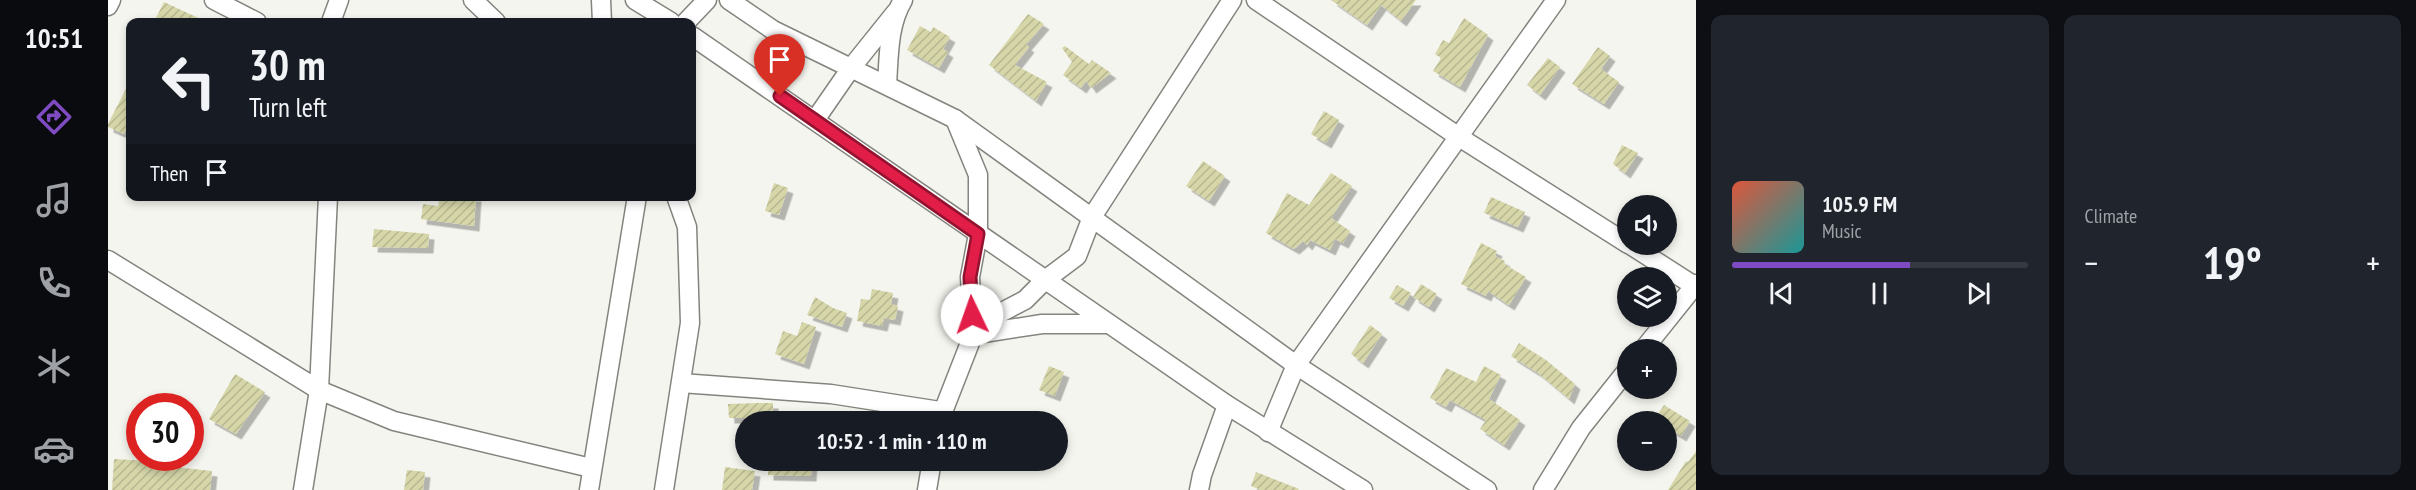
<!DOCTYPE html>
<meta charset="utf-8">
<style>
:root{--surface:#171b24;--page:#20242c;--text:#f1f3f6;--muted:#9ea1a6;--line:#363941;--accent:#7f4bc2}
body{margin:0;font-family:"PT Sans Narrow",sans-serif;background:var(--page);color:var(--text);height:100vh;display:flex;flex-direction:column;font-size:22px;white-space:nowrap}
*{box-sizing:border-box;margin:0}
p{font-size:20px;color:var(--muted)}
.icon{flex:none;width:33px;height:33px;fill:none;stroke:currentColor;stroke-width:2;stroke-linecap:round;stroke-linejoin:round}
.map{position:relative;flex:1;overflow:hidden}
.drawer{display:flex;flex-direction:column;gap:15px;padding:15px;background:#0d0f14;width:720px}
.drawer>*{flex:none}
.guide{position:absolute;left:18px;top:18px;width:570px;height:183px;border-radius:12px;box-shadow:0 3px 9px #0003;background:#171b24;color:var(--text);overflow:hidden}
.fabs{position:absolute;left:1509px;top:195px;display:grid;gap:12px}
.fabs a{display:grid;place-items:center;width:60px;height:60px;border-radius:50%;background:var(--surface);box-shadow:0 3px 9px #0003;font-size:30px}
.speed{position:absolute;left:18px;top:393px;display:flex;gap:12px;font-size:30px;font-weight:700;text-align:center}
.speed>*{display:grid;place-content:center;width:78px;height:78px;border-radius:50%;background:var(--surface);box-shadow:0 3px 9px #0003;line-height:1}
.speed .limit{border:9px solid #d22;background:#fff;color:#111}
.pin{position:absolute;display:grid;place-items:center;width:51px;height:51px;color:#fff;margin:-62px -26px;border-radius:50% 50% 50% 0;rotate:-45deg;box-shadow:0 0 6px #0007}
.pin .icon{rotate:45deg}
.me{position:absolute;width:66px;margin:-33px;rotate:357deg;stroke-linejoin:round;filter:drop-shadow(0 0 4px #0008)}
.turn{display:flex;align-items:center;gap:21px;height:126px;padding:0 24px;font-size:27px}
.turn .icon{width:78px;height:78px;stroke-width:2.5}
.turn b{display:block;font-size:42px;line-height:51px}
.then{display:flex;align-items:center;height:57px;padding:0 24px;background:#0003;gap:12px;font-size:22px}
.big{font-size:45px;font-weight:700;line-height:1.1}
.drawer .tile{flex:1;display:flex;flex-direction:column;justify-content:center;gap:9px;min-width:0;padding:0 21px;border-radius:12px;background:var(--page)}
.song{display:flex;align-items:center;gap:18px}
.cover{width:72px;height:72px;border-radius:9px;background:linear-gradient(135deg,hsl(10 70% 55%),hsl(180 70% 35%))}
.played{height:6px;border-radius:3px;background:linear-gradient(90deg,var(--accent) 60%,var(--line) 60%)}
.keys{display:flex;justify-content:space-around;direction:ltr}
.heat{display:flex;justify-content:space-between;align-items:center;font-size:33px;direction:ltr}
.drawer .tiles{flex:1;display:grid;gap:15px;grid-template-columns:repeat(2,1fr)}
.trip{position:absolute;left:627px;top:411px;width:333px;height:60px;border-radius:30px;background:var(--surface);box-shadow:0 3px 9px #0003;font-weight:700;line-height:60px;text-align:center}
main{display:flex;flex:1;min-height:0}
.dock{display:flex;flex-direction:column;width:108px;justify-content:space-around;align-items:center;background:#090b0e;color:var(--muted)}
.dock .icon{width:42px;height:42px}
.dock .on{color:var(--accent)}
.dock b{font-size:27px;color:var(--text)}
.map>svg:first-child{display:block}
</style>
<main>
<nav class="dock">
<b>10:51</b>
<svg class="icon on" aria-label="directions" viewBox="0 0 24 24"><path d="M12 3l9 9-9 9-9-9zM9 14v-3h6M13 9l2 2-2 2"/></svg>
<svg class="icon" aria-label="music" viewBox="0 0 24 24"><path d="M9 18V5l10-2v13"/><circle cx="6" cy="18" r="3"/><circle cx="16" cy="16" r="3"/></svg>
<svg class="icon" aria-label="phone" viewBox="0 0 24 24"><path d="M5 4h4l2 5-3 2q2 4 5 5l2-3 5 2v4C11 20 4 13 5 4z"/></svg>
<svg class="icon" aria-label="climate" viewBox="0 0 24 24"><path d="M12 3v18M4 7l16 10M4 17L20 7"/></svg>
<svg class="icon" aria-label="car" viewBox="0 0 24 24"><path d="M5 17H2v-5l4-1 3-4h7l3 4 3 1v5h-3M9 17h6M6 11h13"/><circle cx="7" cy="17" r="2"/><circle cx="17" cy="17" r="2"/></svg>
</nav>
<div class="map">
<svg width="1588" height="490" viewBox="0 0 1588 490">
<defs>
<pattern id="building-hatch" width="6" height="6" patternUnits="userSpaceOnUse" patternTransform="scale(1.5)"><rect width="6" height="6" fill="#d6d6a9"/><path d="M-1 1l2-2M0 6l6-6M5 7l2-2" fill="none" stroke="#b7b791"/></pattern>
<filter id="shadow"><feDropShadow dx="5.5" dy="5.5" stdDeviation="0" flood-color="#0004"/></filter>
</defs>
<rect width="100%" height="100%" fill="#f5f5ef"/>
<g fill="url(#building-hatch)" filter="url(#shadow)">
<polygon points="1223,0 1308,0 1293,21 1273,5 1259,25"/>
<polygon points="56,2 99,22 46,22"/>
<polygon points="920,14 936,24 918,45 921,47 907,65 939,82 928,101 881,65"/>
<polygon points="1356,18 1380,35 1352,87 1325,71 1333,58 1327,54 1335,40 1341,43"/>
<polygon points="812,26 823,32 825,27 842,37 835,49 840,52 831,68 799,50"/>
<polygon points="957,46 981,64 984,60 1003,73 983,88 978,81 973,88 955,75 964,62 954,48"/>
<polygon points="1490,47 1502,56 1493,69 1511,82 1496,104 1464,84"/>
<polygon points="1440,58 1452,67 1432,95 1419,85"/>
<polygon points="22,81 22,120 16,134 0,127 0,124"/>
<polygon points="1216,111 1231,120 1218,143 1203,134"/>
<polygon points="1514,145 1530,153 1517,173 1505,164"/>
<polygon points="1095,161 1117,176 1101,201 1078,186"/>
<polygon points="1223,173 1244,186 1223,218 1242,231 1235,243 1227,239 1222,250 1202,240 1199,245 1195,241 1186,249 1158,233 1179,193 1201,205"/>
<polygon points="666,183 680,188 671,215 657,211"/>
<polygon points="332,196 368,196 366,226 313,219 315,204 330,206"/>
<polygon points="1383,197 1417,212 1410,227 1376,213"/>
<polygon points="266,229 321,234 320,248 264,247"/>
<polygon points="1373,243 1389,251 1387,256 1397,261 1396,264 1418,277 1401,305 1380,291 1378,296 1353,284"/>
<polygon points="1313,284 1329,294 1321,307 1305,297"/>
<polygon points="1289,285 1303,293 1295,306 1281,298"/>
<polygon points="764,289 785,293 783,304 790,306 787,320 776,318 774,326 749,321 753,299 762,300"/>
<polygon points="707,297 725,308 739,313 734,327 699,315"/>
<polygon points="694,322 708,327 696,364 667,354 675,331 689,336"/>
<polygon points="1262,325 1274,334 1255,363 1243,354"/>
<polygon points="1411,343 1438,360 1467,384 1461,399 1430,373 1403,356"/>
<polygon points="941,366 956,372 947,396 931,390"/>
<polygon points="1376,366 1393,375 1381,399 1412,420 1396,445 1372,429 1378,420 1342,400 1338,407 1322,398 1338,368 1368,382"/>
<polygon points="127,374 157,392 128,434 101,419"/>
<polygon points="652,403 665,403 665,418 621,418 620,404"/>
<polygon points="1556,405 1582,421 1573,436 1558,427 1558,422 1547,419"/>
<polygon points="1588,451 1588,490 1560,490 1578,461 1580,462"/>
<polygon points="6,459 58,462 58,466 104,471 102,490 4,490"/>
<polygon points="660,460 704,460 703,476 660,475"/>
<polygon points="617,467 647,471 644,490 614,490"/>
<polygon points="299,470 317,472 315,490 296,490"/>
<polygon points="1148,472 1191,489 1190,490 1153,490 1143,486"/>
</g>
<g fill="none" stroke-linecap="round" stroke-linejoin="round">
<g stroke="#84847f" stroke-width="21">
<g id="minor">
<polyline points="106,0 149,22"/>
<polyline points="365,0 388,22"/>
<polyline points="493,0 494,22"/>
<polyline points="527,0 563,22"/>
<polyline points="621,0 665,30 847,119 1188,365 1379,490"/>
<polyline points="1148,0 1351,137 1520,244"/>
<polyline points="0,6 3,0"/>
<polyline points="223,22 231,0"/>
<polyline points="578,22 599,0"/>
<polyline points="584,36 1119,405 1255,490"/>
<path d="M779 84C781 56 780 25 795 0"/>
<polyline points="707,120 743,68 788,12"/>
<polyline points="1521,244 1588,287"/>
<polyline points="0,260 211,390"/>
<polyline points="869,334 934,324 1000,324"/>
<polyline points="865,335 894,312 917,300 937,280 969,256 984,217 1124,0"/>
<polyline points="1535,350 1588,284"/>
<polyline points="573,383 723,394 832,411"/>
<polyline points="211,390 220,196"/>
<polyline points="831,422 865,335 862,277 870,234 870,175 847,119"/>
<polyline points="1160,432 1188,365 1448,0"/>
<polyline points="195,490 211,390 286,421 483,468"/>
<polyline points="481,490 529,196"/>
<polyline points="556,490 582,323 579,227 568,196"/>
<polyline points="819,490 824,460"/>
<polyline points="1091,490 1094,475 1119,405"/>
<polyline points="1435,490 1473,428 1520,369"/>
</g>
</g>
<use href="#minor" stroke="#fff" stroke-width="18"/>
</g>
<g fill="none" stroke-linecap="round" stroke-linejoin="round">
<g stroke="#92132f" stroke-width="15">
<polyline id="route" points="672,96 870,234 862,277 864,315"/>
</g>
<use href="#route" stroke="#e11d48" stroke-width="10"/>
</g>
</svg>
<div class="fabs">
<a><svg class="icon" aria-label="sound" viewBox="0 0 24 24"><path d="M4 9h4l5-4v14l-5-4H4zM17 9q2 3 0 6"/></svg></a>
<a><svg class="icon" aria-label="layers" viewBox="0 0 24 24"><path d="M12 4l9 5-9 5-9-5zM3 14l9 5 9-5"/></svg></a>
<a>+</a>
<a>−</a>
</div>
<div class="speed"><div class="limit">30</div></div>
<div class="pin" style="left:672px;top:96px;background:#d93025"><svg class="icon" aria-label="arrive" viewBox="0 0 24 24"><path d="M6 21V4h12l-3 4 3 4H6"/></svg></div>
<svg class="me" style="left:864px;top:315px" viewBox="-20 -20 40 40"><circle r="19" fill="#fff"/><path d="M0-13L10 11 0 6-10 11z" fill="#e11d48"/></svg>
<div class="trip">10:52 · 1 min · 110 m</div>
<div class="guide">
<div class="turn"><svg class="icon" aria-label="left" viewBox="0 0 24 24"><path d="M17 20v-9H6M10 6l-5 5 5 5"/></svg><div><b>30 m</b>Turn left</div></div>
<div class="then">Then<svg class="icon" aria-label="arrive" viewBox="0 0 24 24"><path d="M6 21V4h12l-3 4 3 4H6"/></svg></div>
</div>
</div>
<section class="drawer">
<div class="tiles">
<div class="tile">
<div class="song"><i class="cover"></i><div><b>105.9 FM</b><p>Music</p></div></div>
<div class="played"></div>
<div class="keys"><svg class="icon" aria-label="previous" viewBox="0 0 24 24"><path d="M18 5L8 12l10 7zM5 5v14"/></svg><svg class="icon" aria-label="pause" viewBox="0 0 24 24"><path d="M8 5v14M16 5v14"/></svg><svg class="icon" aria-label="next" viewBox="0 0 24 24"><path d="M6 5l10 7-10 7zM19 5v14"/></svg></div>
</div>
<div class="tile"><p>Climate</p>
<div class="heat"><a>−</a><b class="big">19°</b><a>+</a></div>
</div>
</div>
</section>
</main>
